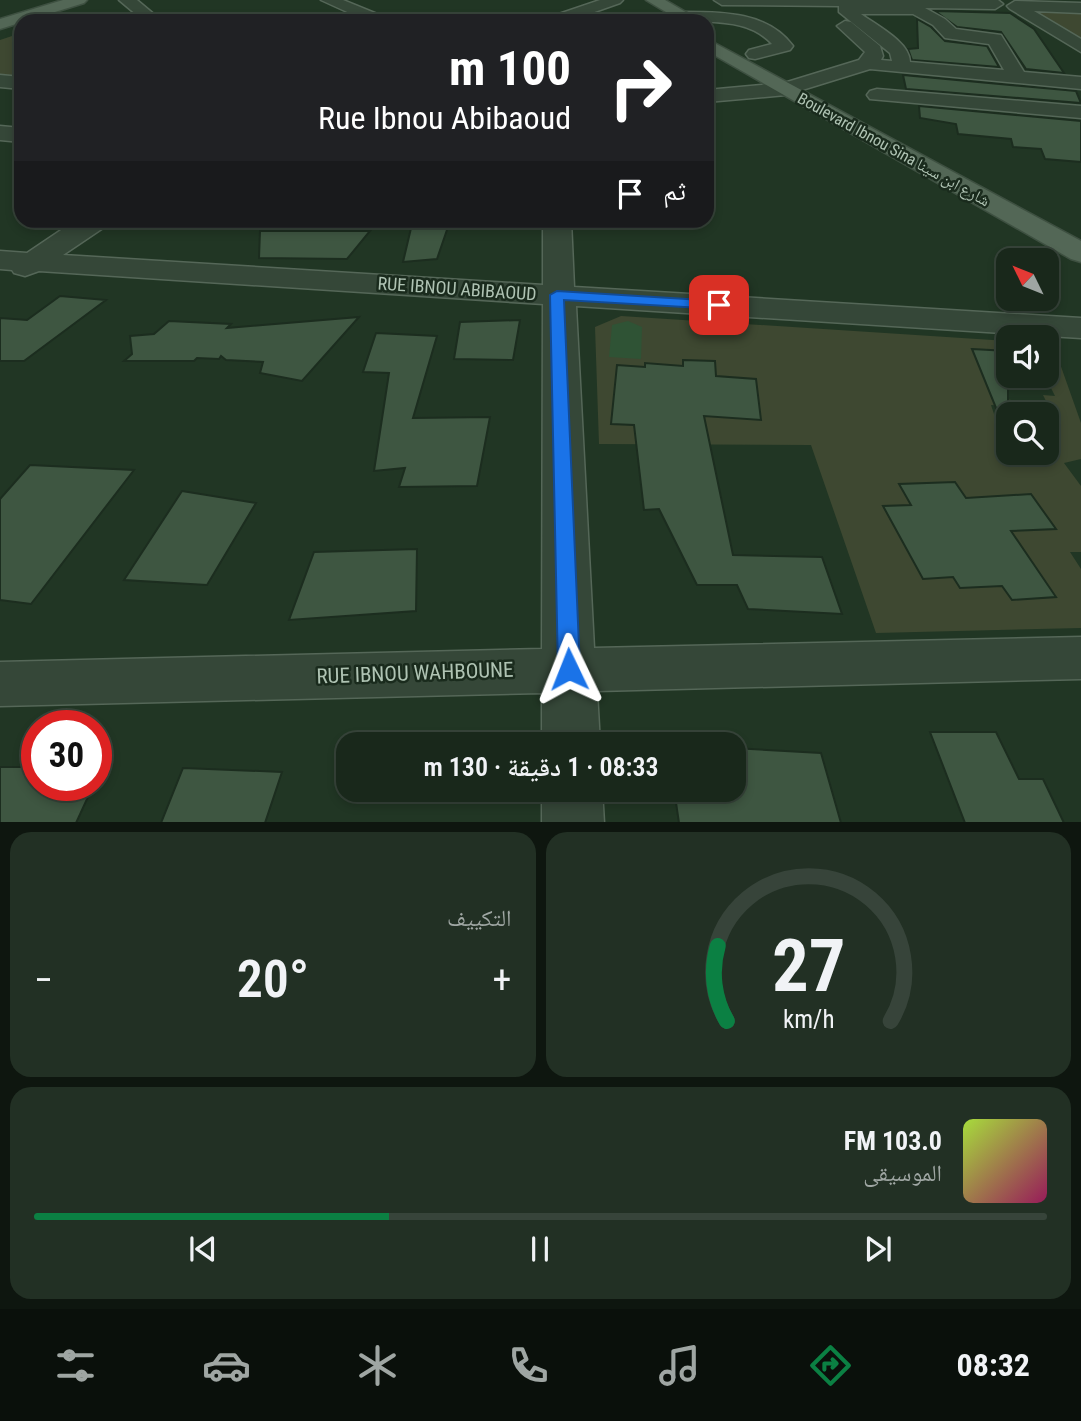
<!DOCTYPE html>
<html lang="ar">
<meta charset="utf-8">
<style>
:root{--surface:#19281b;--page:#223024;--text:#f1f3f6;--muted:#9fa6a3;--line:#37443a;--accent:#0b8043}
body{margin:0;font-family:"Roboto Condensed","Noto Naskh Arabic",sans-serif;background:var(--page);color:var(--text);direction:rtl;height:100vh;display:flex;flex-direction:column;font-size:26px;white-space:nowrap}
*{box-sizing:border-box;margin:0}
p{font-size:23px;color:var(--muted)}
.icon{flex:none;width:38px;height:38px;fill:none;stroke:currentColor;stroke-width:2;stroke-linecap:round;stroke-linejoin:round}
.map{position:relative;height:822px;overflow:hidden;direction:ltr}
.details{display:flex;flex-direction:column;gap:10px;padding:10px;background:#0e160f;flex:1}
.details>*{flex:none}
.banner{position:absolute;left:14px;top:14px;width:700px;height:214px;border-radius:21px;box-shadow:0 4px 10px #0003,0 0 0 2px var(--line);direction:rtl;background:#202124;color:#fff;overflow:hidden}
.needle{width:46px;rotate:313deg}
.fabs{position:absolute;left:996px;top:248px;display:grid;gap:14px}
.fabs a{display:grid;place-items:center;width:63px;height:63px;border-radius:14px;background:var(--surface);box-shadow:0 4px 10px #0003,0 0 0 2px var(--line);font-size:35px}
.speed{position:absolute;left:21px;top:710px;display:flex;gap:14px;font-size:35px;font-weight:700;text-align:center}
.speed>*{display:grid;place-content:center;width:91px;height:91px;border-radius:50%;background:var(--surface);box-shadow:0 4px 10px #0003,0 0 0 2px var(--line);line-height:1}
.speed .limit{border:10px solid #d22;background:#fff;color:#111}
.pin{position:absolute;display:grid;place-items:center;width:60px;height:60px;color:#fff;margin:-30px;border-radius:14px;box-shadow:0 4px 10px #0006}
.me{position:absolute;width:77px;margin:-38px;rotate:358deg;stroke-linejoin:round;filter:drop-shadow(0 0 5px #0008)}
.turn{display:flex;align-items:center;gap:24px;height:147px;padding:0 28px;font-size:32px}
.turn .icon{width:91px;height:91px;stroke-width:2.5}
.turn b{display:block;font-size:49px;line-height:60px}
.then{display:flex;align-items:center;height:66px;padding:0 28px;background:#0003;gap:14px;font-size:26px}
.big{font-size:52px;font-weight:600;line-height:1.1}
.details .tile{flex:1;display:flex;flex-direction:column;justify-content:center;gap:10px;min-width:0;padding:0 24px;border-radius:21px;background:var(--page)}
.details .dial{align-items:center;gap:0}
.dial svg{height:182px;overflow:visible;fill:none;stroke:var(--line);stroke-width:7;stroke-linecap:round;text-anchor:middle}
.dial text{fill:var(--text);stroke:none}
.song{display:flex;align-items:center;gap:21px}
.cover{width:84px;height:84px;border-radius:10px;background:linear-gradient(135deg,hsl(80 70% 55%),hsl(330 70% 35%))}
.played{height:7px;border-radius:4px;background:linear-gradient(90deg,var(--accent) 35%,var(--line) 35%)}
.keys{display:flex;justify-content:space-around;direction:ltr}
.heat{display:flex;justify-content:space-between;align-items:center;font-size:38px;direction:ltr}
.details .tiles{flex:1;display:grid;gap:10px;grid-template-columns:1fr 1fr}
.tile:last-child{grid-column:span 2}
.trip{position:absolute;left:336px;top:732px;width:410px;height:70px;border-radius:21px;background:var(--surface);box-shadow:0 4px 10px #0003,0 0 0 2px var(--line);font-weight:600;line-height:70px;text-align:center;direction:rtl}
.tabs{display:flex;height:112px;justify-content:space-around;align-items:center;background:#0a100b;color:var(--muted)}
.tabs .icon{width:49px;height:49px}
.tabs .on{color:var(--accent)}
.tabs b{font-size:32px;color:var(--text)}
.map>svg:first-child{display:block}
</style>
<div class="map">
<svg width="1081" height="823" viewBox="0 0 1081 823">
<rect width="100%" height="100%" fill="#213624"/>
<g fill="#3e4831" fill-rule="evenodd">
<polygon points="1049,10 1081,12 1081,41 1036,13"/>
<polygon points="21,33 21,78 0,76 0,40"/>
<path d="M621 316 1008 341V351L972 349C994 402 989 399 1047 403L1043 395 1055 396 1045 376 1047 343 1053 344 1081 423V459L1064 463 1081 486V552H1070L1081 569V628L876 633 811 445 599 444 595 327ZM684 360 714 361 716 376 756 379 761 420 693 415 670 428 612 424 646 363 683 366ZM991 405 1025 407 1030 415H1046V453H1008V434L999 429ZM955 482 966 498 1031 494 1056 528 1011 531 1056 597 1012 600 1002 586 960 588 953 577 923 579 883 507 911 505 899 484Z"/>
</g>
<polygon fill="#2f5335" points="628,321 642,327 641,359 609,357 612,325"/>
<g fill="#3e5641" stroke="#1c2d1f" stroke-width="2">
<polygon points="935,11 1010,13 1034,29 1064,73 1026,69 1001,32 957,27"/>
<polygon points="917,19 931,27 945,41 987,46 999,67 912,60 908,49 918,48"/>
<polygon points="903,75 1076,91 1081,103 906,89"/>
<polygon points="919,106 1081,121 1081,162 1045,159 1041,149 1013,147 1011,139 958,134 956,124 920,118"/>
<polygon points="412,224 449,224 437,259 403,262"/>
<polygon points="260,231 370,231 347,259 259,258"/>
<polygon points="60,296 106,300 24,361 0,361 0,318 27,320"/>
<polygon points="359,317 302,381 260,373 263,362 226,360 221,356 219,359 197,358 194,361 124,361 132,354 130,336 154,334 169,321 231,324 227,328"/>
<polygon points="520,320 513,360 454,359 460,322"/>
<polygon points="376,333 437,336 413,418 490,417 477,486 399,487 405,468 374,471 389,373 363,372"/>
<polygon points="972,349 1008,351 1008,435 1007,435"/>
<polygon points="683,360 715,361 716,376 756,379 761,420 704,416 733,555 822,557 842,614 748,609 737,585 697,585 659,509 644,510 634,425 611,424 617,365 645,367 645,363 683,366"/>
<polygon points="30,465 134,470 31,604 0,600 0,499"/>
<polygon points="955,482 966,498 1031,494 1056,529 1011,531 1056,597 1012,600 1002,586 960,588 953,577 923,579 883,506 911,505 899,484"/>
<polygon points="182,491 256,503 207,585 124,580"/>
<polygon points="417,549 416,611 289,620 314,552"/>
<polygon points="930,732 996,732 1019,779 1043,779 1064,823 965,823"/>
<polygon points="733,748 821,753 841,823 679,823 674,789 733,789"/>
<polygon points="0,767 37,767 37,786 93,786 76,823 0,823"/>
<polygon points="183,768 282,772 265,823 161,823"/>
</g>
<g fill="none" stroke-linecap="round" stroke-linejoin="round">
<g stroke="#556758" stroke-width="3">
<g id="minor">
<polygon points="119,0 137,0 162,21 144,21"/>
<polygon points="321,0 343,0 387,18 389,21 367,21"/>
<polygon points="600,0 623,0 620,3 569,21 545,21 547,18"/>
<path d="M714 0H998L1003 4 995 9 925 8 945 19 956 29 1001 35 1024 72 1081 77V89L870 69 786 95 707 102V90L784 83 859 60 865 52 837 26 845 21 851 22 880 46 883 56 881 60 892 61 890 53 839 12V6L722 5ZM861 14H913L933 25 945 38 989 44 1004 70 910 62C910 42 876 25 861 14Z"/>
<polygon points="1015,1 1081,3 1081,13 1034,11 1081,39 1081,52 1010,9 1007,6"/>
<path d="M685 12C723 12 768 12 793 46L790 50 755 59 749 58 746 54 749 50 772 44C747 17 711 24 679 20L677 17Z"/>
<polygon points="0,75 21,77 21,89 0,87"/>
<polygon points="877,89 1081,106 1081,118 870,99 867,95 870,91"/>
<polygon points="0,126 21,128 21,142 0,140"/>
<polygon points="76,220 109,220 106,226 63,255 543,285 543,220 571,220 574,287 1081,318 1081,338 576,306 594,648 1081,637 1081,679 597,691 600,744 542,744 542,693 0,706 0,662 542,649 543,304 39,271 25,276 14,273 12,270 0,269 0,251 27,253"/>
<polygon points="542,789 602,789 604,823 542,823"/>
</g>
</g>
<g stroke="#3e5041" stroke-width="3">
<g id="major">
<polygon points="63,0 87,0 84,3 0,29 0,19"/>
<polygon points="646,0 665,0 701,21 681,21"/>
<polygon points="707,39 1081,241 1081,262 1071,259 707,51"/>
</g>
</g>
<use href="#minor" fill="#354738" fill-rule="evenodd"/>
<use href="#major" fill="#536756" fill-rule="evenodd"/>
</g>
<polygon fill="#1a73e8" stroke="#114b97" stroke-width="2" points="557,291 719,301 726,305 719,309 564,300 580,669 576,675 569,678 561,675 558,669 550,295"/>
<g text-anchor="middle" stroke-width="5" stroke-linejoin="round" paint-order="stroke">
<g font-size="16" fill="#afc3b3" stroke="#1a2b1d">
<text transform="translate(894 149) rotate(29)" y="6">Boulevard Ibnou Sina شارع ابن سينا</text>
</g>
<g font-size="18" fill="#afc3b3" stroke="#1a2b1d">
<text transform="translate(457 289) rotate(4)" y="6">RUE IBNOU ABIBAOUD</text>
</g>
<g font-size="21" fill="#afc3b3" stroke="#1a2b1d">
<text transform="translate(415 673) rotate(-2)" y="7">RUE IBNOU WAHBOUNE</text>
</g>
</g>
</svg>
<div class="fabs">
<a><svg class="needle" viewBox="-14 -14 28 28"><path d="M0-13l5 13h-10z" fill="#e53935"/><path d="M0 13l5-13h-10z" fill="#9fa6a3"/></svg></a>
<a><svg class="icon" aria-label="sound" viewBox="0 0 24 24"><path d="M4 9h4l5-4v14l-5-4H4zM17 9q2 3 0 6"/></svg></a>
<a><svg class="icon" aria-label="search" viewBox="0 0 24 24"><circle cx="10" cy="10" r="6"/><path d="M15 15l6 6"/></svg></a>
</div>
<div class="speed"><div class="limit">30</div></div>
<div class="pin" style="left:719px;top:305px;background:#d93025"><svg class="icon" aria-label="arrive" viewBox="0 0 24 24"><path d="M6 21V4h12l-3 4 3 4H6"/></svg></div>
<svg class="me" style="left:569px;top:669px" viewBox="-20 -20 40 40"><path d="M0-17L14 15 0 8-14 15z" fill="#1a73e8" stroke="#fff" stroke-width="4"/></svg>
<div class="trip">08:33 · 1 دقيقة · 130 m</div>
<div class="banner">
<div class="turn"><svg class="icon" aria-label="right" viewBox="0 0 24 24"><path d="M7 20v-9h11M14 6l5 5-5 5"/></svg><div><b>100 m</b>Rue Ibnou Abibaoud</div></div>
<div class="then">ثم<svg class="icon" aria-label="arrive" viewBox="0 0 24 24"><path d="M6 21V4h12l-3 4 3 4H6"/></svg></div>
</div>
</div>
<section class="details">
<div class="tiles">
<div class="tile dial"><svg viewBox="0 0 100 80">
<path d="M14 69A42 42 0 1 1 86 69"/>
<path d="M14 69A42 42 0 0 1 10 36" stroke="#0b8043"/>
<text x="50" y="56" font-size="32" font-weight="700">27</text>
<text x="50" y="72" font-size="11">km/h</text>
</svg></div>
<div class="tile"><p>التكييف</p>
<div class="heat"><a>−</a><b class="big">20°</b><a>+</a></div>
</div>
<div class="tile">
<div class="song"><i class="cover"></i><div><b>103.0 FM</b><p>الموسيقى</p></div></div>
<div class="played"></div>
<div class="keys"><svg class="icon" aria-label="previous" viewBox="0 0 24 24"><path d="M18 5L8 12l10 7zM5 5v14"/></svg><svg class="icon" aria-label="pause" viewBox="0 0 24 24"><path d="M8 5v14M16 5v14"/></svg><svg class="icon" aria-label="next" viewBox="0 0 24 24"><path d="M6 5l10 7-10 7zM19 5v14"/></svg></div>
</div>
</div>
</section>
<nav class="tabs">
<b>08:32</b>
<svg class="icon on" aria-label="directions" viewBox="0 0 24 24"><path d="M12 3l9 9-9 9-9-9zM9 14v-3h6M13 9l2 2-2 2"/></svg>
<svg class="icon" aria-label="music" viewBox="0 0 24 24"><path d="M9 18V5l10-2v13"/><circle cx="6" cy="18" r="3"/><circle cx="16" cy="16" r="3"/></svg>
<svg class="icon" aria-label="phone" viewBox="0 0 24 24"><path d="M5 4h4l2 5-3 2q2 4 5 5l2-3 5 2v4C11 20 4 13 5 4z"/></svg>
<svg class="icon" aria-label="climate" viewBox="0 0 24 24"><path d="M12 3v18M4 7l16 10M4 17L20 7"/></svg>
<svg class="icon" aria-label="car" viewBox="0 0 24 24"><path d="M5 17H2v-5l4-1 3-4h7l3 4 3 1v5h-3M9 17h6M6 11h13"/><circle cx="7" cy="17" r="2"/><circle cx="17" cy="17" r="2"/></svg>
<svg class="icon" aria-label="filters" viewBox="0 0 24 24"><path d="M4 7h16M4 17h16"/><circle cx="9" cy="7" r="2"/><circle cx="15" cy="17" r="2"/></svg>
</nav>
